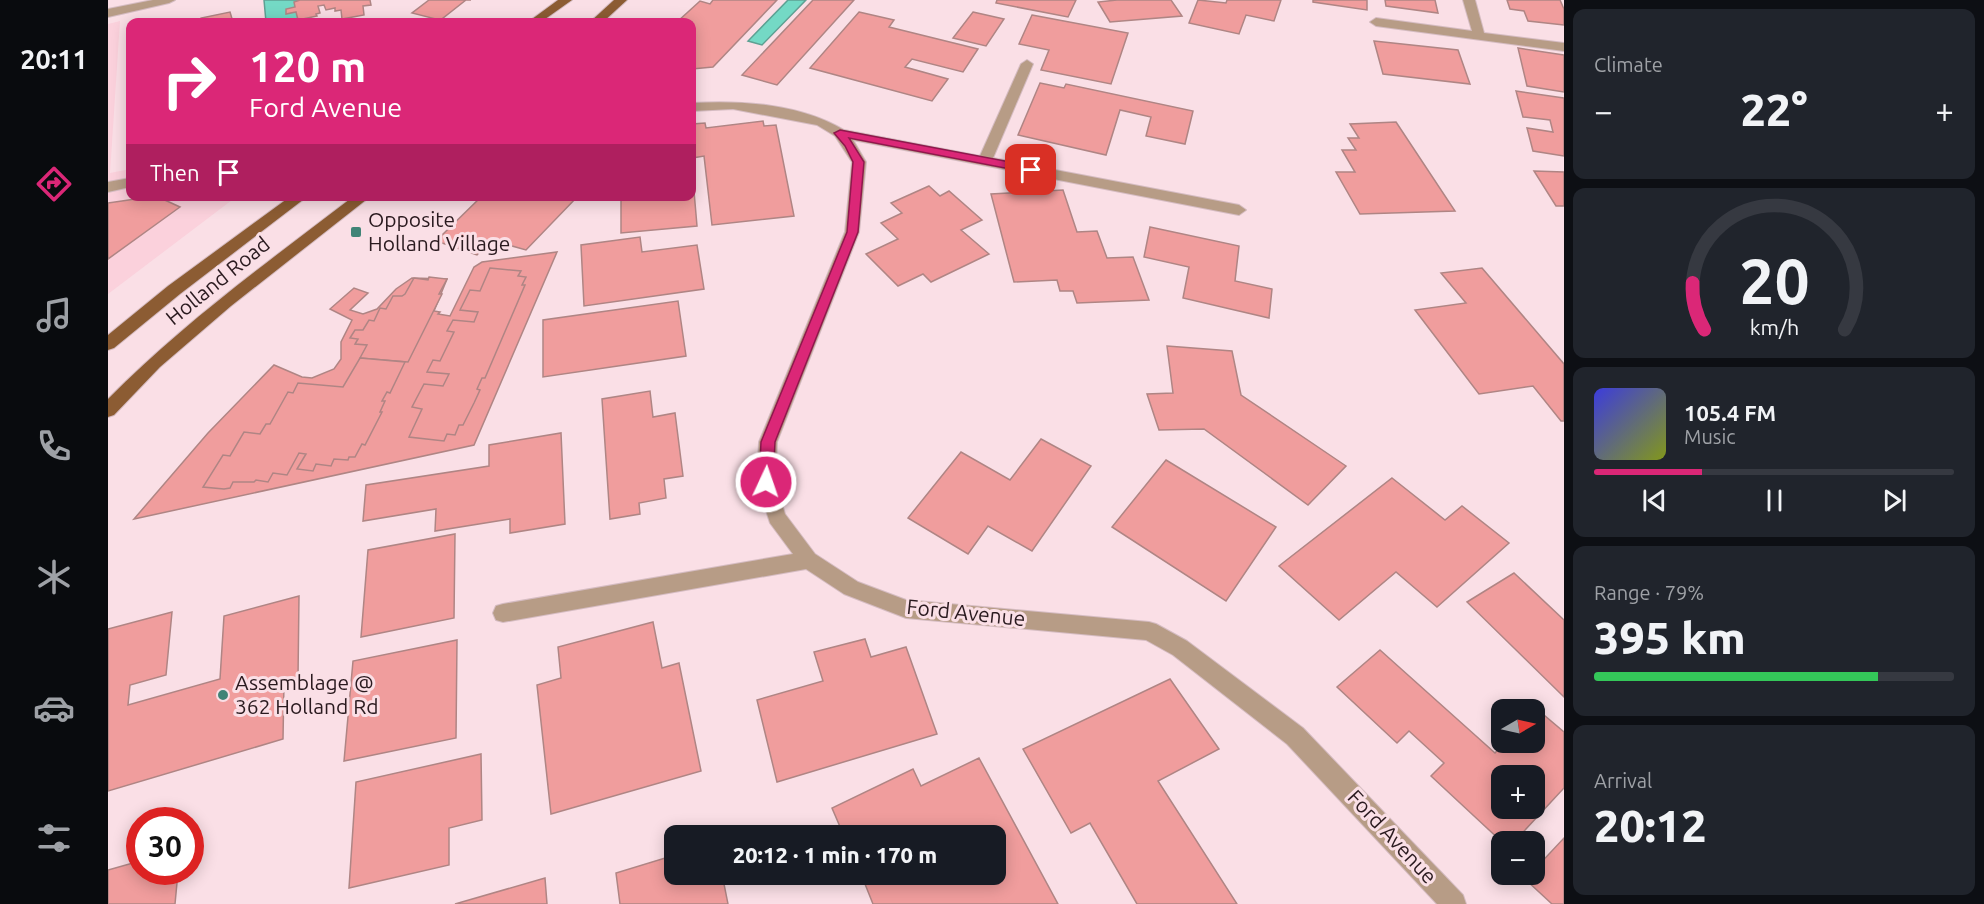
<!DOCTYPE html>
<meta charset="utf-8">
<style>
:root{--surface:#171b24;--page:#20242c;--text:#f1f3f6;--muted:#9ea1a6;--line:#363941;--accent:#db2777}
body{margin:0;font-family:Ubuntu,sans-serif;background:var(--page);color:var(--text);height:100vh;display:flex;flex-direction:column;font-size:22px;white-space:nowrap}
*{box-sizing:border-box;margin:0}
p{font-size:20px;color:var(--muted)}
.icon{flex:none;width:33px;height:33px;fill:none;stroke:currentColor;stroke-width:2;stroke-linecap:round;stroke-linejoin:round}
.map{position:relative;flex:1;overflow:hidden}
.drawer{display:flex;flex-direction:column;gap:9px;padding:9px;background:#0d0f14;width:420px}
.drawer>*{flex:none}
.top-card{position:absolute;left:18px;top:18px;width:570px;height:183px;border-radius:12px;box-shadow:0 3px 15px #0003;background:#db2777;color:#fff;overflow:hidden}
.needle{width:39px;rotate:81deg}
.tools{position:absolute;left:1383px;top:699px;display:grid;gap:12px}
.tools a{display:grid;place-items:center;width:54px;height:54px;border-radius:12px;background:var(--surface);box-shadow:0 3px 15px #0003;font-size:30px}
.speed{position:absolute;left:18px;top:807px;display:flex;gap:12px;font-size:30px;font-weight:700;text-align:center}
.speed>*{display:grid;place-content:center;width:78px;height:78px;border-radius:50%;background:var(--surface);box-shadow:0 3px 15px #0003;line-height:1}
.speed .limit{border:9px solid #d22;background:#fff;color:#111}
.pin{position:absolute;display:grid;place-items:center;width:51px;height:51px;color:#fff;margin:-26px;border-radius:12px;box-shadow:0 3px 9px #0006}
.me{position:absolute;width:66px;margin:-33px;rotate:3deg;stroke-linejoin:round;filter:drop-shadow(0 0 4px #0008)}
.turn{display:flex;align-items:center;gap:21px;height:126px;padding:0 24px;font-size:27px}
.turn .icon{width:78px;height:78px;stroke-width:2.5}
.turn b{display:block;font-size:42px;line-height:51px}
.then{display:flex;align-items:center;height:57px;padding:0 24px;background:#0003;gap:12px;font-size:22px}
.big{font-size:45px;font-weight:800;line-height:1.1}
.drawer .card{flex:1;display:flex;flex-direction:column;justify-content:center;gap:9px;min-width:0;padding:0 21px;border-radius:12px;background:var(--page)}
.drawer .dial{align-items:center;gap:0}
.dial svg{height:156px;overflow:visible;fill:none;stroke:var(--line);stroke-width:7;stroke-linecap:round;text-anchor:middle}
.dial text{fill:var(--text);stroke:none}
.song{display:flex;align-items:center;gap:18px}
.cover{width:72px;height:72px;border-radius:9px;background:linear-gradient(135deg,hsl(240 70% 55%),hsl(70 70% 35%))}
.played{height:6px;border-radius:3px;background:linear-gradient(90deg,var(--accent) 30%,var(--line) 30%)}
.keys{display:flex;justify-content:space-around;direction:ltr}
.heat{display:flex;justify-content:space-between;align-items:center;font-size:33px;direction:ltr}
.charge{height:9px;border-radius:4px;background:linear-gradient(90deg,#34c759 79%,var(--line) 0)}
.trip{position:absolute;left:556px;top:825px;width:342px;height:60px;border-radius:12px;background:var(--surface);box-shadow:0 3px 15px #0003;font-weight:800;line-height:60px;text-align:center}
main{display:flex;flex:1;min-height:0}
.menu{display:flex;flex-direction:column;width:108px;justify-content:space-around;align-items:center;background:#090b0e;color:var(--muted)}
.menu .icon{width:42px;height:42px}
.menu .current{color:var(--accent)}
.menu b{font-size:27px;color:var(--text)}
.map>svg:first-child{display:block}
</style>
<main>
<nav class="menu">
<b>20:11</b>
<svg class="icon current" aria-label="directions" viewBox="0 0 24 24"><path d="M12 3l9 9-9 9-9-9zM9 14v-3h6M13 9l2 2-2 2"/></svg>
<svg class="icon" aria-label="music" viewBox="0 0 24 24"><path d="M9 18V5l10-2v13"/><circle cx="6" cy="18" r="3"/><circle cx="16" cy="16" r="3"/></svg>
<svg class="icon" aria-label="phone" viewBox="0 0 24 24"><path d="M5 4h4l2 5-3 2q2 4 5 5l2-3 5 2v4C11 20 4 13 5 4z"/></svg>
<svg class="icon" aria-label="climate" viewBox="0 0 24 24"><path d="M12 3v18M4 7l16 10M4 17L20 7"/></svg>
<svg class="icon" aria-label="car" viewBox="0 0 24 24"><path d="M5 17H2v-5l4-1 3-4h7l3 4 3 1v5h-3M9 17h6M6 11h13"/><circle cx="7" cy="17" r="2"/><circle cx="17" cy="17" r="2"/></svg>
<svg class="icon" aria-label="filters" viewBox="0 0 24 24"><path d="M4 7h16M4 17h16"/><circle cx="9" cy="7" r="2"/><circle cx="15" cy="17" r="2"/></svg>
</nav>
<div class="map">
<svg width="1456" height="904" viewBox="0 0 1456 904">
<rect width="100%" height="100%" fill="#fadfe6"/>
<polygon fill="#fbd1dc" points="12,21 2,173 22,169 22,196 128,197 0,294 0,24"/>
<g fill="#74d9c5" stroke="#5ea093" stroke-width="1.5">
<polygon points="156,0 190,0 193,22 158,22"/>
<polygon points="680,0 698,0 654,45 640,41"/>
</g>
<g fill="#f09d9d" stroke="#af8584" stroke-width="1.5" fill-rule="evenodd">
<polygon points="192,0 262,0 263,5 255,6 256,15 234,19 233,10 227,11 227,8 218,10 216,5 210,6 212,13 208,14 209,16 190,20 188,12 178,14 178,9 187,7 186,2"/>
<polygon points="321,0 363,0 358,0 330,22 324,22 328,19 304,13"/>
<polygon points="605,0 669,0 605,67 584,69 584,22 569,22 592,1 602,4"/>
<polygon points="705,0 746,0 669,85 634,75"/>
<polygon points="889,0 968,0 960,17 888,3"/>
<polygon points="1009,0 1063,0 1074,16 1002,22 990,2"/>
<polygon points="1090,0 1118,3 1119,0 1173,0 1166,21 1138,15 1131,34 1081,23"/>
<polygon points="1205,0 1259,0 1259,10 1205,2"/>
<polygon points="1277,0 1327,0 1330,13 1278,6"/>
<polygon points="1399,0 1452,0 1456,9 1456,25 1420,21 1416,11 1402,9"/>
<polygon points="122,12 125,22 93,22 93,18"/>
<polygon points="751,12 786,20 781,27 870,49 855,72 804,59 797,67 840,79 824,101 702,68"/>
<polygon points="865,12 896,19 878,46 845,38"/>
<polygon points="924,15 1020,33 1003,84 933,70 941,50 911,44"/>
<polygon points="1266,41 1350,50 1362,84 1275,74"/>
<polygon points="1410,48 1456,55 1456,92 1419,86"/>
<polygon points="932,83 956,88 958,84 1085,111 1077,144 1038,136 1043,117 1012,110 998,155 910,135"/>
<polygon points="1408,91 1456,98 1456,156 1425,151 1419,128 1445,132 1442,120 1415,117"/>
<polygon points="655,121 656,126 668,125 686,216 604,225 596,156 584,158 584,124 597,123 598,128"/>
<polygon points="1288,122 1347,211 1252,214 1228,172 1247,172 1234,150 1248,150 1240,138 1251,138 1242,124"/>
<polygon points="1426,171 1456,172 1456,206 1448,206"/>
<polygon points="821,186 832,196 841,191 874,220 853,230 881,254 823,282 815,274 790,286 758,254 790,239 773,223 794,213 783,203"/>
<polygon points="955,190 969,232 989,231 999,258 1025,257 1041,300 969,303 965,291 952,291 949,280 906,282 883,194"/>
<polygon points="586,191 589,226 513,233 513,198 584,196 584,192"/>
<polygon points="48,196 72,207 0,259 0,203"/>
<polygon points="374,196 470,196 418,250 383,240 369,255 328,241"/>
<polygon points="1042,227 1131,246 1127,281 1164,289 1161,318 1075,298 1081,267 1036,257"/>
<polygon points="532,237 534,252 589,245 596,289 476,306 473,245"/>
<polygon points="449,252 366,445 26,519 100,433 166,365 194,377 204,378 226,369 233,359 233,342 244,320 222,309 246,288 260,293 242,310 255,314 269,309 288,289 304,278 339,279 326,311 332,312 330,314 342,316 366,267 374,262"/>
<polygon points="382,268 413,271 410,276 418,277 414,285 417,285 377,378 374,378 369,389 372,390 366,403 355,425 351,425 347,435 339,434 336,441 301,437 314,409 304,407 316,384 335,386 341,374 319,372 325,360 332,361 346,332 339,331 345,320 366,322 370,312 352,310 362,290 372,291"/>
<polygon points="1374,268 1456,364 1456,421 1453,421 1425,386 1371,394 1307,310 1358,303 1333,273"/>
<polygon points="321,277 339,279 331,294 334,294 300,362 252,358 259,345 247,344 250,339 242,338 247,330 255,330 261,320 266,321 272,308 278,309 285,296 294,296 297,294 306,278 320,280"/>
<polygon points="570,301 578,356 435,377 435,320"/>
<polygon points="1059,346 1124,351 1133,395 1238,466 1200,505 1096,429 1051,430 1039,394 1065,393"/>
<polygon points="252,358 297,362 282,393 279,392 274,401 277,401 272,412 274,412 257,445 254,444 247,457 241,457 240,460 226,459 223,466 208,464 205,471 189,469 198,454 191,453 179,475 165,473 160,482 148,480 146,482 125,482 122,488 116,489 95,487 115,455 122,456 136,432 152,434 158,424 162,424 180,392 185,393 190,383 235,387"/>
<polygon points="542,391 545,417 567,413 575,476 556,479 558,498 531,503 532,514 502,519 494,399"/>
<polygon points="453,433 457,524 402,533 402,519 327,531 328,509 255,521 258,485 381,466 381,445"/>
<polygon points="933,439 983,466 924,551 880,526 860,554 800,518 853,452 902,480"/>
<polygon points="1058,460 1168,527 1118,601 1004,527"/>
<polygon points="1284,478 1337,520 1354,506 1401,543 1329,607 1288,572 1231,620 1171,566"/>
<polygon points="347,534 346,618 253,637 260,550"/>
<polygon points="1406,573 1456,620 1456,697 1359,602"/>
<polygon points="191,596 190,678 176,682 175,739 0,791 0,629 64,612 58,675 22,685 20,705 112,679 116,616"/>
<polygon points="545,622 554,668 571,663 593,771 443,814 429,685 453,678 450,647"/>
<polygon points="757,639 763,657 798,647 829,734 669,782 649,700 715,681 706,652"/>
<polygon points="349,640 348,738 236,761 245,661"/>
<path d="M1272 650 1387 753 1397 742H1426V714L1430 710 1456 732V788L1406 842H1394L1323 776 1336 763 1301 731 1289 743 1229 687ZM1394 776H1426V808H1394Z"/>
<polygon points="1062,679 1111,749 1050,781 1129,904 1029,904 982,823 963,833 915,749"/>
<polygon points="373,754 374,820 341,828 341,865 241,888 248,782"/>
<polygon points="871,758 950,904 765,904 753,874 888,874 888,836 736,836 724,808 805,769 813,786"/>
<polygon points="1456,838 1456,904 1444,904 1418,880 1423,874 1426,874 1426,870"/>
<polygon points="567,855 567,874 614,874 620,904 512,904 508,873"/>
<polygon points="32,861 32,872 70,872 67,904 0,904 0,870"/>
<polygon points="437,878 439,904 347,904"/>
</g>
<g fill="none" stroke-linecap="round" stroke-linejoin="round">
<g stroke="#d5bcc2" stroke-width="2">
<g id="minor">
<polygon points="45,0 67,0 61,3 0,17 0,9"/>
<polygon points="1355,0 1367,0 1376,33 1456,43 1456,51 1268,26 1262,22 1268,18 1364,31"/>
<path d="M919 60 925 64 885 158 1131 205 1138 210 1131 215 745 140 758 162 751 232 669 442 667 482 677 514 707 554 750 582 798 600 1041 622 1048 624 1079 641 1195 728 1355 895 1358 904H1329L1179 744 1065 655 1038 640 798 618 736 594 698 569 395 622 388 620 385 613 388 606 395 604 685 554 662 523 649 482 651 442 737 232 744 162 727 136 709 125 625 109 584 111V103C633 100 693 104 736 130L872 156 913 64Z"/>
<polygon points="22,178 22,187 0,192 0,182"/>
</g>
</g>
<g stroke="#d5bcc2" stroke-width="2">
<g id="major">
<polygon points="450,0 464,0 433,22 420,22"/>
<polygon points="506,0 519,0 495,22 482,22"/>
<polygon points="183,196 200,196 72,294 6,348 0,350 0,335 60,286"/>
<path d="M246 196H263L123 306 52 367 6 415 0 417V399C75 323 161 261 246 196Z"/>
</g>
</g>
<use href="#minor" fill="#b79c86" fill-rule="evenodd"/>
<use href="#major" fill="#8c5c33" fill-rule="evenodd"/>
</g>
<polygon fill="#db2777" stroke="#8e194d" stroke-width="1.5" points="732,130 923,166 928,170 923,173 741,138 756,162 750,232 667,442 665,482 663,486 653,486 651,482 653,442 739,232 745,162 737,146 726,133"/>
<g fill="#408477" stroke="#fadfe6" stroke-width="2">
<rect x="242" y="226" width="12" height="12" rx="3"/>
<circle cx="115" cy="695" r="6"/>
</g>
<g text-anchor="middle" stroke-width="6" stroke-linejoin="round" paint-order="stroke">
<g font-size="21" fill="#2a1a1f" stroke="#fadfe6" text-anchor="start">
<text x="260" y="227">Opposite<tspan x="260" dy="24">Holland Village</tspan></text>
<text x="127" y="690">Assemblage @<tspan x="127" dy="24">362 Holland Rd</tspan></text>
</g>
<g font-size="21" fill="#2a1a1f" stroke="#fadfe6">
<text transform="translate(110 281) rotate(-39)" y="7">Holland Road</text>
<text transform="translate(858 613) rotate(6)" y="7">Ford Avenue</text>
<text transform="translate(1284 837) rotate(47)" y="7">Ford Avenue</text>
</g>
</g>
</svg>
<div class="tools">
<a><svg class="needle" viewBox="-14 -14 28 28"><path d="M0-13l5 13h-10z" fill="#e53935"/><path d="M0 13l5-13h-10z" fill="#9ea1a6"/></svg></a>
<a>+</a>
<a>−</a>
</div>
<div class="speed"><div class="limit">30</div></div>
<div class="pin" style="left:923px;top:170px;background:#d93025"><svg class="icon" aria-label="arrive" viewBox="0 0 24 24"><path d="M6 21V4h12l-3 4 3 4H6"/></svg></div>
<svg class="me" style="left:658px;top:482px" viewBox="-20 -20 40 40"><circle r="17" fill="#db2777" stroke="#fff" stroke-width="3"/><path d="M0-11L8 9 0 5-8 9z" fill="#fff"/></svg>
<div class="trip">20:12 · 1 min · 170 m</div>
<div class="top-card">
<div class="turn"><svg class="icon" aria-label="right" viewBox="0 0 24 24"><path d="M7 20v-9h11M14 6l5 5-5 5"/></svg><div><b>120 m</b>Ford Avenue</div></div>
<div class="then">Then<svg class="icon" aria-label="arrive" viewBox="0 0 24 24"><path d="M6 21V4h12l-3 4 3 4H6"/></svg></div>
</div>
</div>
<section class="drawer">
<div class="card"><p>Climate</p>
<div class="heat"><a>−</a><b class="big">22°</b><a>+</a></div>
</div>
<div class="card dial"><svg viewBox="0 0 100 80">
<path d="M14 69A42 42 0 1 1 86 69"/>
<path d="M14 69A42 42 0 0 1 8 45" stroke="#db2777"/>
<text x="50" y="56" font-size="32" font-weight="700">20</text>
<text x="50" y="72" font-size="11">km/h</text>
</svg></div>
<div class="card">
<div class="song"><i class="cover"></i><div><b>105.4 FM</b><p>Music</p></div></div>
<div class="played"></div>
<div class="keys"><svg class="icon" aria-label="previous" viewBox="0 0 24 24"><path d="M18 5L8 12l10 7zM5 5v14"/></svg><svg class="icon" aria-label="pause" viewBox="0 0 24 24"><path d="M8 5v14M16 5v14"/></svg><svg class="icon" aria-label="next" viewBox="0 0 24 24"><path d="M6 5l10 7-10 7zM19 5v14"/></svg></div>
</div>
<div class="card"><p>Range · 79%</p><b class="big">395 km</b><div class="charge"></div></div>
<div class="card"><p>Arrival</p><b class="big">20:12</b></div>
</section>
</main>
